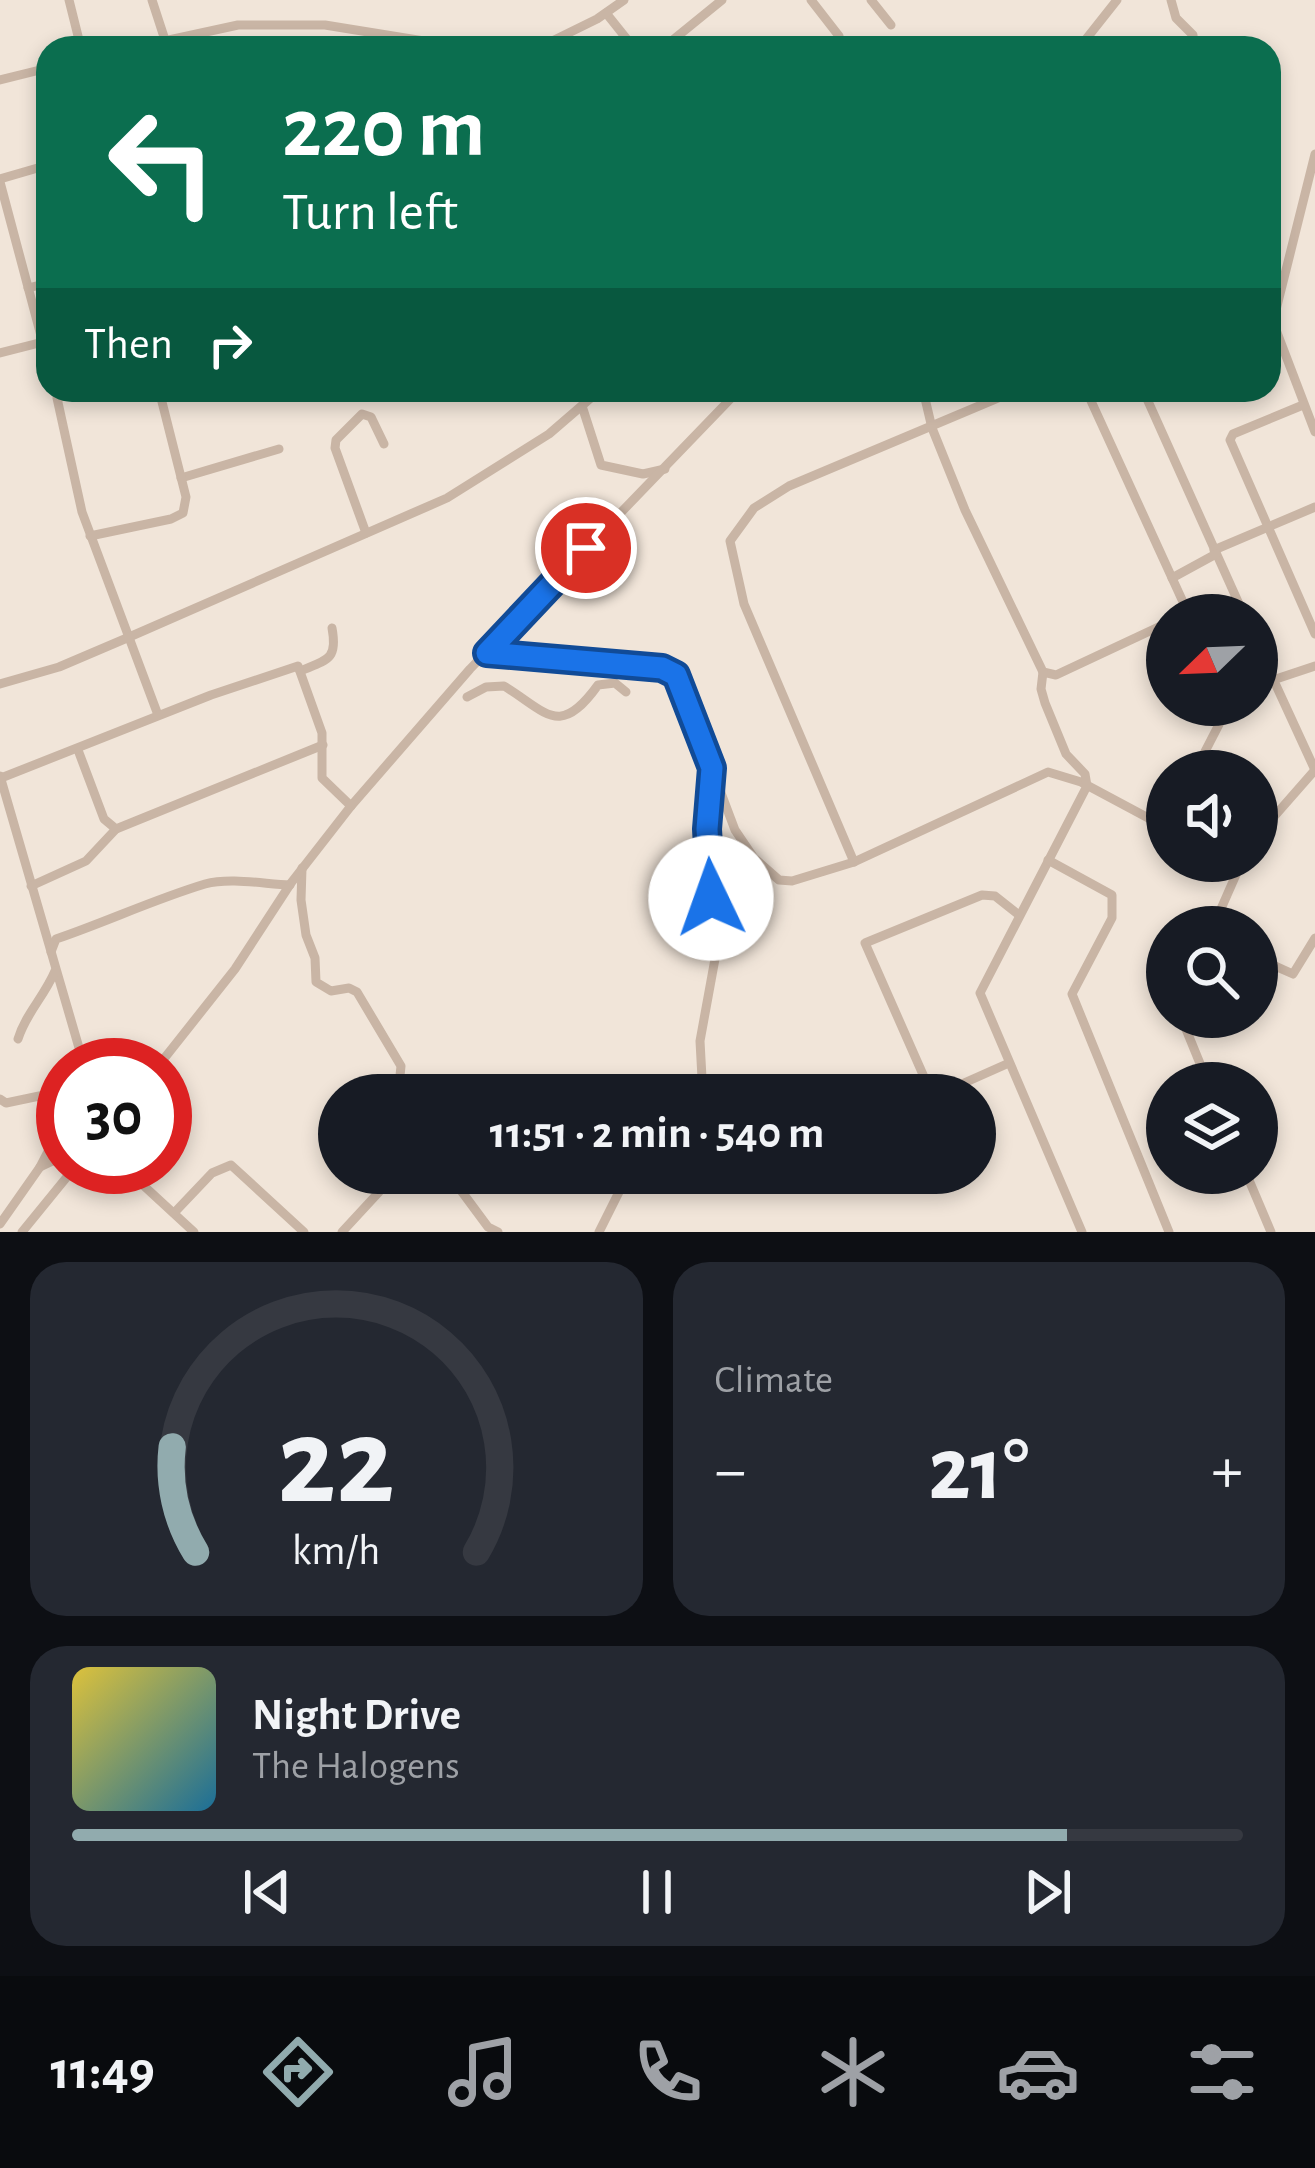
<!DOCTYPE html>
<meta charset="utf-8">
<style>
:root{--surface:#171b24;--page:#242831;--text:#f1f3f6;--muted:#9ea1a6;--line:#363941;--accent:#91abae}
body{margin:0;font-family:"Alegreya Sans",sans-serif;background:var(--page);color:var(--text);height:100vh;display:flex;flex-direction:column;font-size:45px;white-space:nowrap}
*{box-sizing:border-box;margin:0}
p{font-size:39px;color:var(--muted)}
.icon{flex:none;width:66px;height:66px;fill:none;stroke:currentColor;stroke-width:2;stroke-linecap:round;stroke-linejoin:round}
.map{position:relative;height:1232px;overflow:hidden}
.sheet{display:flex;flex-direction:column;gap:30px;padding:30px;background:#0d0f14;flex:1}
.sheet>*{flex:none}
.top-card{position:absolute;left:36px;top:36px;width:1245px;height:366px;border-radius:36px;box-shadow:0 6px 18px #0003;background:#0b6e4f;color:#fff;overflow:hidden}
.needle{width:78px;rotate:247deg}
.tools{position:absolute;left:1146px;top:594px;display:grid;gap:24px}
.tools a{display:grid;place-items:center;width:132px;height:132px;border-radius:50%;background:var(--surface);box-shadow:0 6px 18px #0003;font-size:60px}
.speed{position:absolute;left:36px;top:1038px;display:flex;gap:24px;font-size:60px;font-weight:700;text-align:center}
.speed>*{display:grid;place-content:center;width:156px;height:156px;border-radius:50%;background:var(--surface);box-shadow:0 6px 18px #0003;line-height:1}
.speed .limit{border:18px solid #d22;background:#fff;color:#111}
.pin{position:absolute;display:grid;place-items:center;width:102px;height:102px;color:#fff;margin:-51px;border:6px solid #fff;border-radius:50%;box-shadow:0 3px 12px #0007}
.me{position:absolute;width:132px;margin:-66px;rotate:357deg;stroke-linejoin:round;filter:drop-shadow(0 0 9px #0008)}
.turn{display:flex;align-items:center;gap:42px;height:252px;padding:0 48px;font-size:54px}
.turn .icon{width:156px;height:156px;stroke-width:2.5}
.turn b{display:block;font-size:84px;line-height:102px}
.then{display:flex;align-items:center;height:114px;padding:0 48px;background:#0003;gap:24px;font-size:45px}
.big{font-size:90px;font-weight:700;line-height:1.1}
.sheet .tile{flex:1;display:flex;flex-direction:column;justify-content:center;gap:18px;min-width:0;padding:0 42px;border-radius:36px;background:var(--page)}
.sheet .dial{align-items:center;gap:0}
.dial svg{height:312px;overflow:visible;fill:none;stroke:var(--line);stroke-width:7;stroke-linecap:round;text-anchor:middle}
.dial text{fill:var(--text);stroke:none}
.song{display:flex;align-items:center;gap:36px}
.cover{width:144px;height:144px;border-radius:18px;background:linear-gradient(135deg,hsl(50 70% 55%),hsl(200 70% 35%))}
.played{height:12px;border-radius:6px;background:linear-gradient(90deg,var(--accent) 85%,var(--line) 85%)}
.keys{display:flex;justify-content:space-around;direction:ltr}
.heat{display:flex;justify-content:space-between;align-items:center;font-size:66px;direction:ltr}
.sheet .tiles{flex:1;display:grid;gap:30px;grid-template-columns:1fr 1fr}
.tile:last-child{grid-column:span 2}
.trip{position:absolute;left:318px;top:1074px;width:678px;height:120px;border-radius:60px;background:var(--surface);box-shadow:0 6px 18px #0003;font-weight:700;line-height:120px;text-align:center}
.menu{display:flex;height:192px;justify-content:space-around;align-items:center;background:#090b0e;color:var(--muted)}
.menu .icon{width:84px;height:84px}
.menu .active{color:var(--accent)}
.menu b{font-size:54px;color:var(--text)}
.map>svg:first-child{display:block}
</style>
<div class="map">
<svg width="1315" height="1232" viewBox="0 0 1315 1232">
<rect width="100%" height="100%" fill="#f1e5d9"/>
<g fill="none" stroke-linecap="round" stroke-linejoin="round">
<g stroke="#c9b5a5" stroke-width="9">
<polyline points="69,0 81,48"/>
<polyline points="152,0 165,40"/>
<polyline points="811,0 839,36 842,48"/>
<polyline points="871,0 891,25"/>
<polyline points="1171,0 1176,18 1193,35 1194,48"/>
<polyline points="606,13 634,48"/>
<polyline points="132,48 238,25 325,25 467,48"/>
<polyline points="538,48 597,19 624,0"/>
<polyline points="663,48 722,0"/>
<polyline points="1079,48 1117,0"/>
<polyline points="0,80 48,68"/>
<polyline points="1315,154 1273,322 1315,432"/>
<polyline points="0,179 48,165"/>
<polyline points="0,182 48,362"/>
<polyline points="28,288 48,283"/>
<polyline points="0,353 47,341"/>
<polyline points="90,390 57,398 82,512 158,715"/>
<polyline points="220,390 250,393 274,390"/>
<polyline points="923,390 932,428 965,510 1043,672 1056,675 1167,623"/>
<polyline points="1086,390 1189,615"/>
<polyline points="1143,390 1244,615"/>
<polyline points="1303,405 1233,434 1230,440 1315,634"/>
<polyline points="582,406 601,465 643,474 665,469"/>
<polyline points="181,478 279,449"/>
<polyline points="366,533 335,448 336,440 362,414 371,417 384,444"/>
<polyline points="90,536 171,519 183,513 186,497 159,390"/>
<polyline points="1214,550 1315,507"/>
<polyline points="1172,578 1216,554"/>
<polyline points="1257,644 1315,770"/>
<polyline points="487,653 670,670 681,687 735,830 754,858 779,880 792,881 854,862 1048,772 1081,782 1167,828"/>
<path d="M300 671C327 660 338 660 332 628"/>
<polyline points="1043,672 1041,689 1045,703 1066,754 1085,774 1087,786 980,993 1082,1232"/>
<polyline points="1273,680 1315,666"/>
<polyline points="0,684 59,667 127,638 447,498 549,434 600,390"/>
<path d="M467 697 486 687 504 686C547 712 559 739 598 685L615 683 626 692"/>
<polyline points="78,750 104,819 116,829 323,745"/>
<polyline points="1195,771 1229,705"/>
<polyline points="0,776 84,1065"/>
<polyline points="1,778 211,695 298,666 322,733 322,778 351,806"/>
<polyline points="1257,836 1315,770"/>
<polyline points="1048,860 1112,895 1112,918 1072,994 1169,1232"/>
<polyline points="854,862 744,604 730,541 754,508 789,486 1017,390"/>
<polyline points="302,868 301,900 306,935 315,958 316,982 331,991 349,988 357,992 401,1066 398,1095"/>
<polyline points="31,886 86,861 116,829"/>
<polyline points="1213,927 1242,861"/>
<path d="M51 952 56 939C106 922 155 899 205 884 230 877 264 884 290 885"/>
<polyline points="1257,958 1293,974 1315,938"/>
<polyline points="1181,1017 1208,1083"/>
<path d="M18 1039C26 1013 44 997 55 971"/>
<polyline points="159,1065 235,969 291,883 351,806 470,669 739,390"/>
<polyline points="691,1095 702,1078 700,1041 717,948 707,863 712,770"/>
<polyline points="932,1095 865,943 982,895 995,896 1019,915"/>
<polyline points="937,1095 1009,1063"/>
<polyline points="0,1099 6,1103 63,1091"/>
<polyline points="40,1167 63,1156"/>
<polyline points="133,1167 144,1186 194,1232"/>
<polyline points="448,1173 488,1227 498,1232"/>
<polyline points="1246,1173 1271,1232"/>
<polyline points="174,1213 212,1173 231,1165 304,1232"/>
<polyline points="0,1224 40,1167 58,1132 63,1130"/>
<polyline points="22,1232 75,1167"/>
<polyline points="342,1232 379,1192"/>
<polyline points="599,1232 623,1184 637,1173"/>
</g>
</g>
<g fill="none" stroke-linecap="round" stroke-linejoin="round">
<g stroke="#114b97" stroke-width="30">
<polyline id="route" points="586,548 487,653 662,668 676,675 712,768 707,829 711,898"/>
</g>
<use href="#route" stroke="#1a73e8" stroke-width="21"/>
</g>
</svg>
<div class="tools">
<a><svg class="needle" viewBox="-14 -14 28 28"><path d="M0-13l5 13h-10z" fill="#e53935"/><path d="M0 13l5-13h-10z" fill="#9ea1a6"/></svg></a>
<a><svg class="icon" aria-label="sound" viewBox="0 0 24 24"><path d="M4 9h4l5-4v14l-5-4H4zM17 9q2 3 0 6"/></svg></a>
<a><svg class="icon" aria-label="search" viewBox="0 0 24 24"><circle cx="10" cy="10" r="6"/><path d="M15 15l6 6"/></svg></a>
<a><svg class="icon" aria-label="layers" viewBox="0 0 24 24"><path d="M12 4l9 5-9 5-9-5zM3 14l9 5 9-5"/></svg></a>
</div>
<div class="speed"><div class="limit">30</div></div>
<div class="pin" style="left:586px;top:548px;background:#d93025"><svg class="icon" aria-label="arrive" viewBox="0 0 24 24"><path d="M6 21V4h12l-3 4 3 4H6"/></svg></div>
<svg class="me" style="left:711px;top:898px" viewBox="-20 -20 40 40"><circle r="19" fill="#fff"/><path d="M0-13L10 11 0 6-10 11z" fill="#1a73e8"/></svg>
<div class="trip">11:51 · 2 min · 540 m</div>
<div class="top-card">
<div class="turn"><svg class="icon" aria-label="left" viewBox="0 0 24 24"><path d="M17 20v-9H6M10 6l-5 5 5 5"/></svg><div><b>220 m</b>Turn left</div></div>
<div class="then">Then<svg class="icon" aria-label="right" viewBox="0 0 24 24"><path d="M7 20v-9h11M14 6l5 5-5 5"/></svg></div>
</div>
</div>
<section class="sheet">
<div class="tiles">
<div class="tile dial"><svg viewBox="0 0 100 80">
<path d="M14 69A42 42 0 1 1 86 69"/>
<path d="M14 69A42 42 0 0 1 8 42" stroke="#91abae"/>
<text x="50" y="56" font-size="32" font-weight="700">22</text>
<text x="50" y="72" font-size="11">km/h</text>
</svg></div>
<div class="tile"><p>Climate</p>
<div class="heat"><a>−</a><b class="big">21°</b><a>+</a></div>
</div>
<div class="tile">
<div class="song"><i class="cover"></i><div><b>Night Drive</b><p>The Halogens</p></div></div>
<div class="played"></div>
<div class="keys"><svg class="icon" aria-label="previous" viewBox="0 0 24 24"><path d="M18 5L8 12l10 7zM5 5v14"/></svg><svg class="icon" aria-label="pause" viewBox="0 0 24 24"><path d="M8 5v14M16 5v14"/></svg><svg class="icon" aria-label="next" viewBox="0 0 24 24"><path d="M6 5l10 7-10 7zM19 5v14"/></svg></div>
</div>
</div>
</section>
<nav class="menu">
<b>11:49</b>
<svg class="icon active" aria-label="directions" viewBox="0 0 24 24"><path d="M12 3l9 9-9 9-9-9zM9 14v-3h6M13 9l2 2-2 2"/></svg>
<svg class="icon" aria-label="music" viewBox="0 0 24 24"><path d="M9 18V5l10-2v13"/><circle cx="6" cy="18" r="3"/><circle cx="16" cy="16" r="3"/></svg>
<svg class="icon" aria-label="phone" viewBox="0 0 24 24"><path d="M5 4h4l2 5-3 2q2 4 5 5l2-3 5 2v4C11 20 4 13 5 4z"/></svg>
<svg class="icon" aria-label="climate" viewBox="0 0 24 24"><path d="M12 3v18M4 7l16 10M4 17L20 7"/></svg>
<svg class="icon" aria-label="car" viewBox="0 0 24 24"><path d="M5 17H2v-5l4-1 3-4h7l3 4 3 1v5h-3M9 17h6M6 11h13"/><circle cx="7" cy="17" r="2"/><circle cx="17" cy="17" r="2"/></svg>
<svg class="icon" aria-label="filters" viewBox="0 0 24 24"><path d="M4 7h16M4 17h16"/><circle cx="9" cy="7" r="2"/><circle cx="15" cy="17" r="2"/></svg>
</nav>
